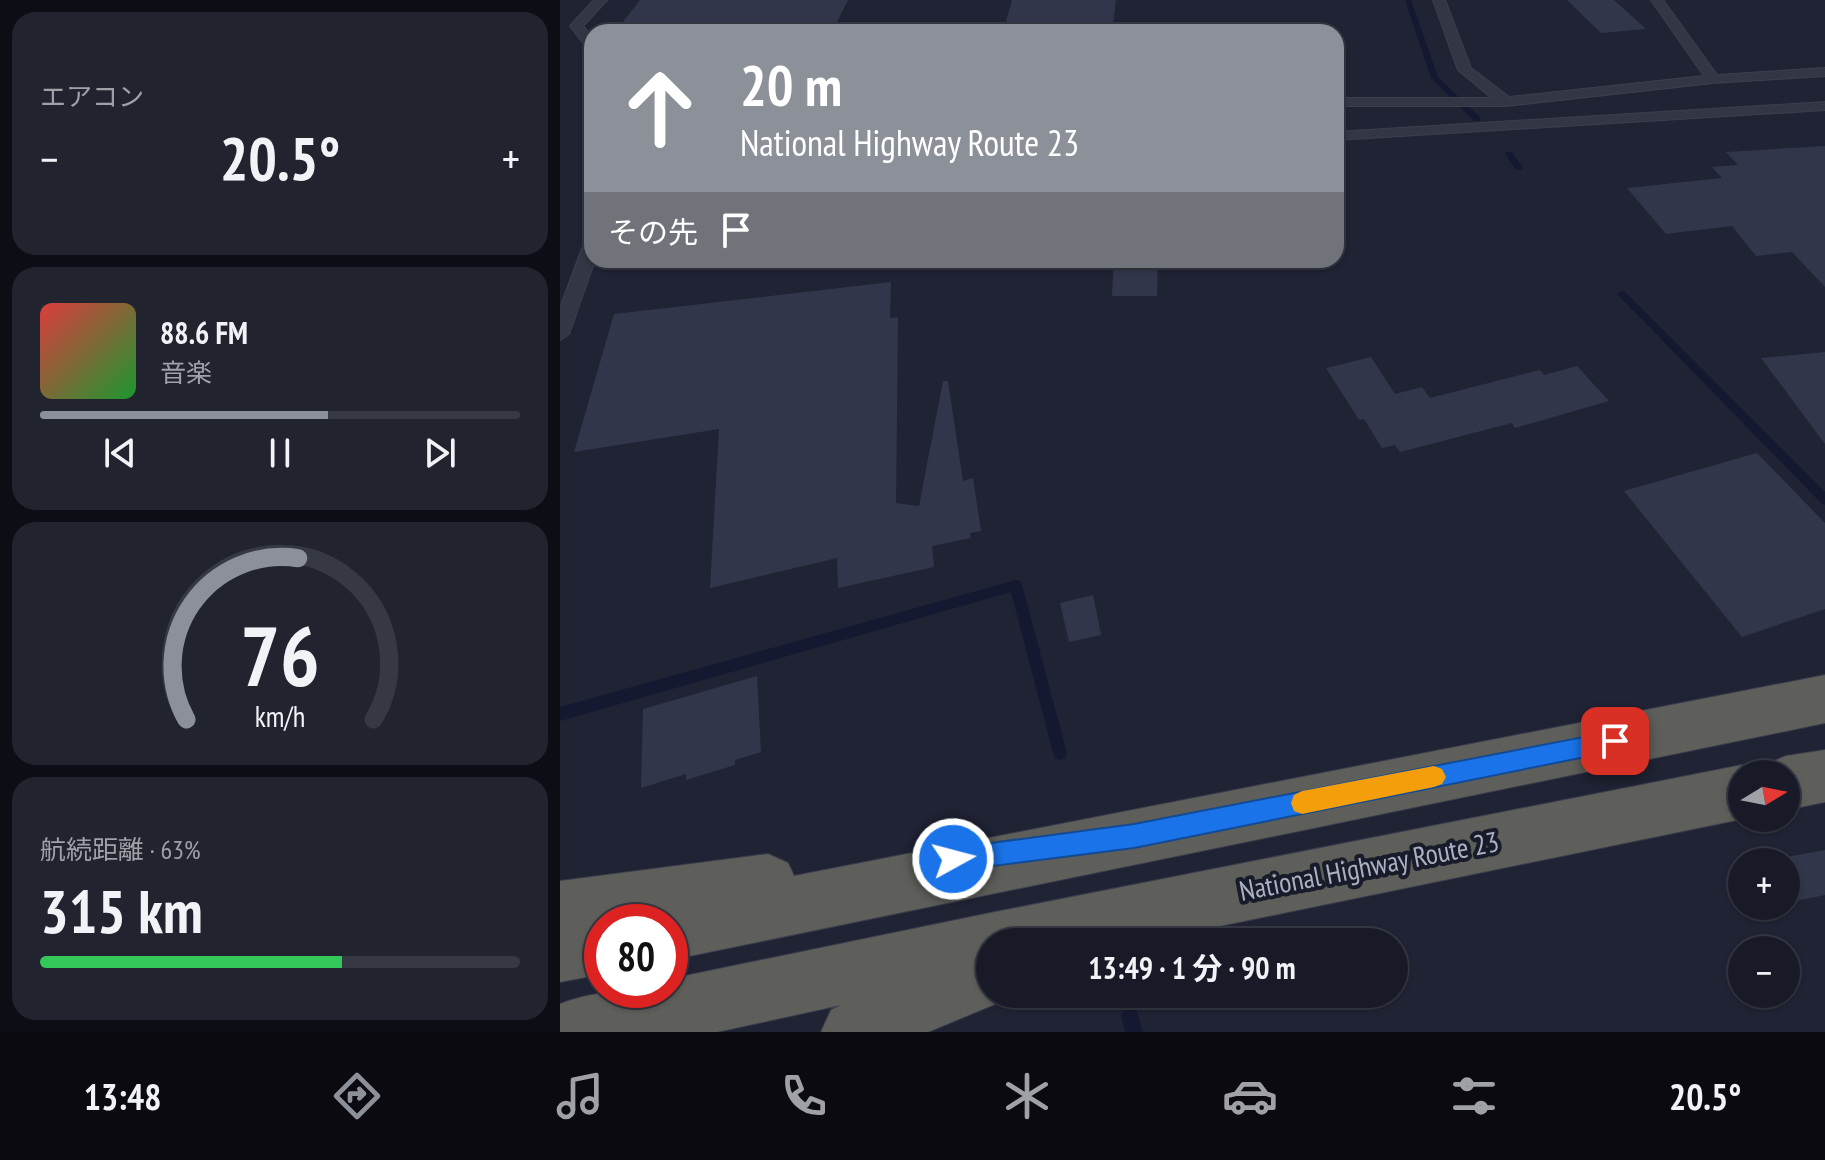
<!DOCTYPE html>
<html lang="ja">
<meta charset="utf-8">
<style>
:root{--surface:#181a27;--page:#21232f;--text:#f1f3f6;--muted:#9fa1a7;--line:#363844;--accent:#8c9099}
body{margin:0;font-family:"PT Sans Narrow","Noto Sans JP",sans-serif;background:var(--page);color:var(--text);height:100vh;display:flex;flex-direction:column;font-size:30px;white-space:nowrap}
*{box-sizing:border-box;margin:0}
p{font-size:26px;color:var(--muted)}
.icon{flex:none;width:44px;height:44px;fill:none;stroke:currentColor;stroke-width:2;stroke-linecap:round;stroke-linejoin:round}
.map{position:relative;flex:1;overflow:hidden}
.side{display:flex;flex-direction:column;gap:12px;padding:12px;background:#0d0e15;width:560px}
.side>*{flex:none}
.banner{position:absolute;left:24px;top:24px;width:760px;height:244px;border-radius:24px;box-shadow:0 2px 6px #0004,0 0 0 2px var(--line);background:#8c9099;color:#fff;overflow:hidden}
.needle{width:52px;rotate:80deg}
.controls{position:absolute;left:1168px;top:760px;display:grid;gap:16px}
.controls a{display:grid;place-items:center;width:72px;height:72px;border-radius:50%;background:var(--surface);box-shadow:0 2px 6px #0004,0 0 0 2px var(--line);font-size:40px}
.speed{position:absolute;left:24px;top:904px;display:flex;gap:16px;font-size:40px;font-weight:700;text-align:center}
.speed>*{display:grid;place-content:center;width:104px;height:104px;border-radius:50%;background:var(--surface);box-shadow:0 2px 6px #0004,0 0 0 2px var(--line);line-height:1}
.speed .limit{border:12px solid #d22;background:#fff;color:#111}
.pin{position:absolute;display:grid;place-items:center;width:68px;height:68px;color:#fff;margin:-34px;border-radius:16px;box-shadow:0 4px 12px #0006}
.me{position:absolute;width:88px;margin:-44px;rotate:83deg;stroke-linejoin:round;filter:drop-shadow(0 0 6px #0008)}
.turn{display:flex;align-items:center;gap:28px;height:168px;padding:0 24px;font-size:36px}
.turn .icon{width:104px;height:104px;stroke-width:2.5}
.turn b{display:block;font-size:56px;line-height:68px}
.then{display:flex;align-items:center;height:76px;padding:0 24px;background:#0003;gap:16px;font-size:30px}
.big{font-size:60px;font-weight:700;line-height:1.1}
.side .tile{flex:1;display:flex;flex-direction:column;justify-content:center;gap:12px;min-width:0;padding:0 28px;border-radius:24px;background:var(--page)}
.side .dial{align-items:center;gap:0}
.dial svg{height:208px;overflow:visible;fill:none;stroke:var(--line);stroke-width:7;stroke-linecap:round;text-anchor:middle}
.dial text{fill:var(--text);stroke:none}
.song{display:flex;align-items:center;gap:24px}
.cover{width:96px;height:96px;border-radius:12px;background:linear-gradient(135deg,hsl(0 70% 55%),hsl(130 70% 35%))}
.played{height:8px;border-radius:4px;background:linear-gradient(90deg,var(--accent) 60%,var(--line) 60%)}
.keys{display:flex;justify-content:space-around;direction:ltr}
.heat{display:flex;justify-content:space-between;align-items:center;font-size:44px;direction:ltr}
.charge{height:12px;border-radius:6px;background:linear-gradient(90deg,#34c759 63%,var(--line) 0)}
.trip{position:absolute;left:416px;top:928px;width:432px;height:80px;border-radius:40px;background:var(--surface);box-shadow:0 2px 6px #0004,0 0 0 2px var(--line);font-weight:700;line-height:80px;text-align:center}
.tab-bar{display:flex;height:128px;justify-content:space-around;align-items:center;background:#0a0a10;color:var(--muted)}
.tab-bar .icon{width:56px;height:56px}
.tab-bar .on{color:var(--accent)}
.tab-bar b{font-size:36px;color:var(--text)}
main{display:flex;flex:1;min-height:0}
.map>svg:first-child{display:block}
</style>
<main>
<section class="side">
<div class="tile"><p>エアコン</p>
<div class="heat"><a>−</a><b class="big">20.5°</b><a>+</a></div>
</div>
<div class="tile">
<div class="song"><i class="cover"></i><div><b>88.6 FM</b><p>音楽</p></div></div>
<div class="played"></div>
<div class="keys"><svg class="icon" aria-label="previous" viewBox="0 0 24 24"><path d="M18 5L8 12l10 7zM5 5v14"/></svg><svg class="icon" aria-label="pause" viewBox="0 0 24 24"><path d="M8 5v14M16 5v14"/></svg><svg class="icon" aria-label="next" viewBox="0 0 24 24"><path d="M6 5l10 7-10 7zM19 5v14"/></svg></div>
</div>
<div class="tile dial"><svg viewBox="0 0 100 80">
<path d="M14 69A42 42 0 1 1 86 69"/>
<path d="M14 69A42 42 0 0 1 57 7" stroke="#8c9099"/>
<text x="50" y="56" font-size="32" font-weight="700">76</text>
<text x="50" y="72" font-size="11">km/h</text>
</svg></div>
<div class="tile"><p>航続距離 · 63%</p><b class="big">315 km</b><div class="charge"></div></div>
</section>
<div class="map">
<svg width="1265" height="1032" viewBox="0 0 1265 1032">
<rect width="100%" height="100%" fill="#202334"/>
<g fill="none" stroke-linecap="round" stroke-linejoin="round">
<g fill="#141931" fill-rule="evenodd">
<polygon points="845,0 851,0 878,77 920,117 920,121 914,121 871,78"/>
<polygon points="946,152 952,152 963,168 962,170 956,170 945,154"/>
<polygon points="1062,291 1065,292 1265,492 1265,505 1261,503 1059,296 1057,294"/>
<polygon points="456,580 460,581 462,585 507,753 505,758 500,760 495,758 493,753 451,592 0,721 0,707"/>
<polygon points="570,1006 576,1009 583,1032 565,1032 561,1015 564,1009"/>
</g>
</g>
<g fill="#32364b">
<polygon points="80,0 288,0 272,32 55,32"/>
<polygon points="452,0 556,0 552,32 443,32"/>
<polygon points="1007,0 1054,0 1086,29 1041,33"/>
<polygon points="1265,146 1265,287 1232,252 1196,256 1172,226 1106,234 1067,188 1162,178 1152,167 1178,165 1166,152"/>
<polygon points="554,260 598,260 597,296 552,296"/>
<polygon points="331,282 330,318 338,317 336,503 359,506 383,381 388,381 403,481 413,478 421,531 410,533 411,538 372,546 374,567 278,588 277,558 150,588 159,429 14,452 54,314"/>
<polygon points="1265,352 1265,444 1201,358"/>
<polygon points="811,357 835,394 862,387 870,398 980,370 984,375 1017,366 1049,401 955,428 952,423 840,452 835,445 822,448 804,419 799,420 766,368"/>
<polygon points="1197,453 1265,523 1265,609 1182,637 1064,491"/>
<polygon points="533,595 541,635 509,642 500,603"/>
<polygon points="197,676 201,752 175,760 175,765 126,780 126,774 81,788 83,709"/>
<polygon points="1265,850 1265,895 1226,903 1226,857"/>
</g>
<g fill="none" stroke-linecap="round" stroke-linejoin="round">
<g stroke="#3c3f4e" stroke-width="2">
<g id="service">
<polygon points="34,0 47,0 23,26 32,37 32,49 27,48 10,26"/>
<polygon points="873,0 885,0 911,68 949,97 1144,76 1091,0 1103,0 1157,75 1265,68 1265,76 1153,83 946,106 776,106 776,98 932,98 898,70"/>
<polygon points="1265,102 1265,110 776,140 776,132"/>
<polygon points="32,238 32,260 35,260 9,334 0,340 0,308 24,243"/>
</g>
</g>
<g stroke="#3a3d4c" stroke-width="2">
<g id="trunk">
<polygon points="1265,675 1265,723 110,960 110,922 42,922 42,974 0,982 0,881 208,854 228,863 234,876"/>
<polygon points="1265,750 1265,802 1226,810 1226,774 1203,774 1207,764 1226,756"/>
<path d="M1182 765 1202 774H1182V819L582 942H430V994H453L452 997 368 1032H261L271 1010 281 1005 157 1032H0V1004C35 990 73 990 110 990V979L430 913Z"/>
</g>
</g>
<use href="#service" fill="#333645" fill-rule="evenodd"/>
<use href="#trunk" fill="#5e5e5a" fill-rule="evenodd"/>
</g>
<polygon fill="#1a73e8" stroke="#114b97" stroke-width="2" points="1055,731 1062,734 1066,741 1062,748 1055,751 574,848 393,871 384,868 381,859 384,851 393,848 574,824"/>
<polygon fill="#f59e0b" points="874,766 882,769 886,777 882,784 874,787 742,814 734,811 731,803 734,795 742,791"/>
<g text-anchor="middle" stroke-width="8" stroke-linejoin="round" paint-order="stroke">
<g font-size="28" fill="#adb0c2" stroke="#181b29">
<text transform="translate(809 866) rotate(-11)" y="10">National Highway Route 23</text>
</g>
</g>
</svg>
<div class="controls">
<a><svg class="needle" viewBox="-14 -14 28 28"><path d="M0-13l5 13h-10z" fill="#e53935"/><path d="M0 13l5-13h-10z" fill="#9fa1a7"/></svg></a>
<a>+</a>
<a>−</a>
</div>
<div class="speed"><div class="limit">80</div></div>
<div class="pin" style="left:1055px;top:741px;background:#d93025"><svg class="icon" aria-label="arrive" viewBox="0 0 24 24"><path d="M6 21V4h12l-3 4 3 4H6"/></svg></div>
<svg class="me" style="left:393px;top:859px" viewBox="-20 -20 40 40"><circle r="17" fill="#1a73e8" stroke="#fff" stroke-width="3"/><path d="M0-11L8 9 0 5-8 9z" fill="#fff"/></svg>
<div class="trip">13:49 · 1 分 · 90 m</div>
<div class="banner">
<div class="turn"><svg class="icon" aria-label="ahead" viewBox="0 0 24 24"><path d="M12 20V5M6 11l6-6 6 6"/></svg><div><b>20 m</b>National Highway Route 23</div></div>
<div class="then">その先<svg class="icon" aria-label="arrive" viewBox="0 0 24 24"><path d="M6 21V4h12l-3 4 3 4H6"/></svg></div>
</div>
</div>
</main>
<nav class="tab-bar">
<b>13:48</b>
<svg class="icon on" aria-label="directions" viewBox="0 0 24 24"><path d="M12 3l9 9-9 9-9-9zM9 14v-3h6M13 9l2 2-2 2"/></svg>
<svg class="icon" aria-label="music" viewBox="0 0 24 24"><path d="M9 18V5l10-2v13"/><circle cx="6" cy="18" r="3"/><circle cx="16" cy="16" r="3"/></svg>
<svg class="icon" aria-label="phone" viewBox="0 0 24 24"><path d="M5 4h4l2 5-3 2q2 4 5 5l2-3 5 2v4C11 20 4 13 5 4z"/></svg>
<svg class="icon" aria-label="climate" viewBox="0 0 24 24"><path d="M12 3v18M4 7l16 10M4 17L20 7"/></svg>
<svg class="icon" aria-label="car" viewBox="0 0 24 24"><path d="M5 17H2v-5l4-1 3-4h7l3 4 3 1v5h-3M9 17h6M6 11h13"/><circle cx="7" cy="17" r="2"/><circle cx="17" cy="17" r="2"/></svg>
<svg class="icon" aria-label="filters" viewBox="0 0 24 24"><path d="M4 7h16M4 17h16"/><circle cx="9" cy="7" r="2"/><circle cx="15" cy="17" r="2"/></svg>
<b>20.5°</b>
</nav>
